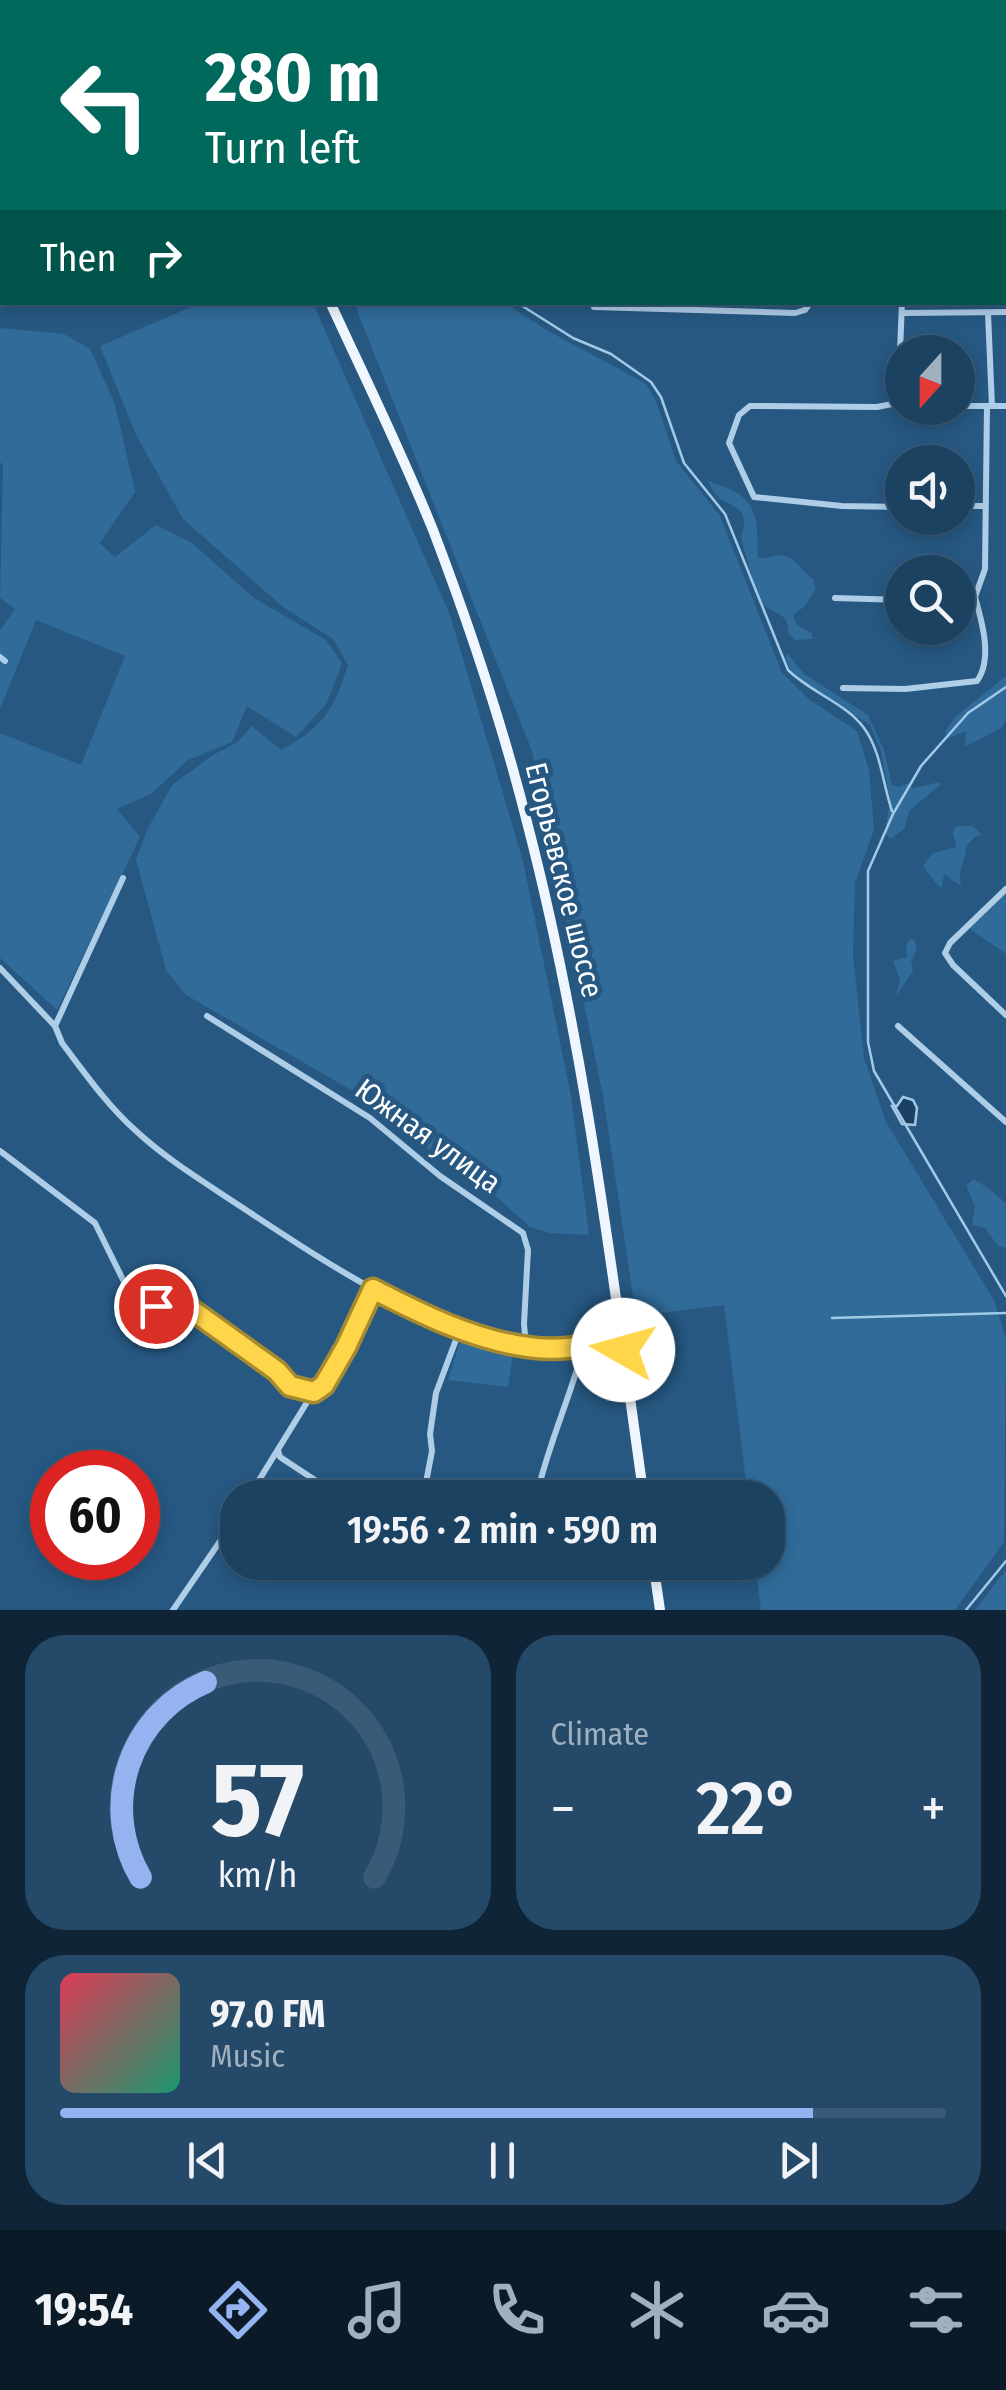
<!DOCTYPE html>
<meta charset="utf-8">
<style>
:root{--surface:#1c4262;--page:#254968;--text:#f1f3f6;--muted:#a0b0be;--line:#3a5b77;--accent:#95b2f1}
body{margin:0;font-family:"Fira Sans Condensed",sans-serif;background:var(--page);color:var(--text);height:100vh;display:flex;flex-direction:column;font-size:38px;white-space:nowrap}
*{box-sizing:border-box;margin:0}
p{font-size:32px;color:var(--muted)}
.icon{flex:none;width:55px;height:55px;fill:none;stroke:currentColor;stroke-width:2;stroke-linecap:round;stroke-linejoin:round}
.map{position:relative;height:1610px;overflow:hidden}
.sheet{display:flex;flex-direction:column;gap:25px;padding:25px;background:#0f2436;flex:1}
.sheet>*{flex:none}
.banner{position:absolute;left:0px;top:0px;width:1008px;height:305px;box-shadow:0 5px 15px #0003,0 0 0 2px var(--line);background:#00695c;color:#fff;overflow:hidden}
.needle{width:65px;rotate:201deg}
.buttons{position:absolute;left:885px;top:335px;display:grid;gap:20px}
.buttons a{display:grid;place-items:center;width:90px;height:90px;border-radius:50%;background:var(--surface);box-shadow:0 5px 15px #0003,0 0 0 2px var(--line);font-size:50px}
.speed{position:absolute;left:30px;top:1450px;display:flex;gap:20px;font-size:50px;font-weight:700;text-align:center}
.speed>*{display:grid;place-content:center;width:130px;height:130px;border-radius:50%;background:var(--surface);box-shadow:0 5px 15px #0003,0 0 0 2px var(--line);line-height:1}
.speed .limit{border:15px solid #d22;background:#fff;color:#111}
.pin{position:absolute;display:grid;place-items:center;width:85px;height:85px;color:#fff;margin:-42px;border:5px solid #fff;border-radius:50%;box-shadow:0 2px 10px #0007}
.me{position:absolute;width:110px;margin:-55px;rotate:277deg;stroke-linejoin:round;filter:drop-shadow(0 0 8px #0008)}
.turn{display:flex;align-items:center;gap:35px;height:210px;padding:0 40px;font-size:45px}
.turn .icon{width:130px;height:130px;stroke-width:2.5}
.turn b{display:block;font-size:70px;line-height:85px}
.then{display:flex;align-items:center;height:95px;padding:0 40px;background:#0003;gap:20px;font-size:38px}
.big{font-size:75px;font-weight:600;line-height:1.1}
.sheet .widget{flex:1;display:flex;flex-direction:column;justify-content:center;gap:15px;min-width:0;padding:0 35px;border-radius:40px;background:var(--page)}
.sheet .dial{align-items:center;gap:0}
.dial svg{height:260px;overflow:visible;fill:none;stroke:var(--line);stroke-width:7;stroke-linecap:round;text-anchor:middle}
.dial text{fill:var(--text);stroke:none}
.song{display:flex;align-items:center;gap:30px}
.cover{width:120px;height:120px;border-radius:15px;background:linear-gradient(135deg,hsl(350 70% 55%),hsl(160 70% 35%))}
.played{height:10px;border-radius:5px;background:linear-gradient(90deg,var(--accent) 85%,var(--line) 85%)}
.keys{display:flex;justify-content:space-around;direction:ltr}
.heat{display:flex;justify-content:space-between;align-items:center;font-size:55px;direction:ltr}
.sheet .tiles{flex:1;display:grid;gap:25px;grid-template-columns:1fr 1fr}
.widget:last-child{grid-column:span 2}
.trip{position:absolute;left:220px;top:1480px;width:565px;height:100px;border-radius:40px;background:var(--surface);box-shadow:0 5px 15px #0003,0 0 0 2px var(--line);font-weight:600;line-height:100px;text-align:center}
.tabs{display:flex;height:160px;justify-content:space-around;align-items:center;background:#0b1a27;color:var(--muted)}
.tabs .icon{width:70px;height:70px}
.tabs .on{color:var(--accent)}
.tabs b{font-size:45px;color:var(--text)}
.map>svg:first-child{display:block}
</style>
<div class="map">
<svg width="1006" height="1610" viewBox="0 0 1006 1610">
<rect width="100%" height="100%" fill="#265882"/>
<g fill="#306b99">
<path d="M203 302 313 303 450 615 523 861 571 1096 589 1235 549 1233 530 1227 489 1190 414 1139 360 1095 186 995 166 970 136 860 147 830 172 785 213 755 238 742 252 726 281 750C324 727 334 709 348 665L333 639 283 607 183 519 136 435 100 346Z"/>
<polygon points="354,303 505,303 548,331 645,383 656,401 676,461 720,516 782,673 811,701 857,731 869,770 874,830 855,883 853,954 864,1058 886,1122 995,1302 1006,1340 1004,1542 955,1610 761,1610 755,1563 768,1562 768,1498 748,1497 724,1305 636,1316 603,1096 532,751"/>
<polygon points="0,328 64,334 90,349 115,404 135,492 100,543 115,557 156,525 192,543 254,598 326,640 342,663 327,703 296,737 247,706 232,742 188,760 151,794 117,809 140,837 57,1010 0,958 0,733 81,765 125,656 36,620 0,709 0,630 15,609 0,598 3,465 0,462"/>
<path d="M707 480C717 486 728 487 737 493 762 508 756 534 758 558 766 559 777 554 785 556 797 559 803 573 813 579L816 589 805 606 793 615 797 625 812 633 813 639 795 640 788 633C790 610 770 615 761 601 755 592 746 554 742 542 740 533 746 527 744 519 741 506 730 506 721 499 715 495 711 487 707 480Z"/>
<polygon points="787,653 804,674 868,715 884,750 892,785 899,787 908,783 913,788 940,782 940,785 909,811 905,828 891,839 885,834 890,800 881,751 870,725 805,684 790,669 785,658"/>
<polygon points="1006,676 1006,721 1001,728 965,747 966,731 948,738 945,732 955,717"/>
<path d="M956 826H973L982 835 976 836 966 846C967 861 957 865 961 886L944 874 942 887H939L923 866 933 853 956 847 953 832Z"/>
<polygon points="1006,893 1006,954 970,929"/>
<polygon points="911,939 914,939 917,949 911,961 913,971 896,996 900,979 893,961 907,957 906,944"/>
<path d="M973 1179C985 1186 996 1193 1006 1204V1248L998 1246 985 1228 972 1225 975 1206 966 1186Z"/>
<polygon points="461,1339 513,1353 508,1387 448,1380"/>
<polygon points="1006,1570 1006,1610 975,1610"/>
</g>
<polygon fill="#1a4162" stroke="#a2cae7" stroke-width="2.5" points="903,1097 913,1100 917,1108 915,1125 902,1124 892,1106 897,1106"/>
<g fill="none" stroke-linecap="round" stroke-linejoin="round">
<g stroke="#a2cae7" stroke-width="2.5">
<polyline points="11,0 13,2"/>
<path d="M516 302 573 338 611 354 651 382 661 397 684 463 725 514 788 670C810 692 847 704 864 728 881 751 883 785 892 811"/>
<polyline points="1006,687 968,713 921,766 893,814 868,871 868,1042 874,1071 1006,1296"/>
<polyline points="832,1318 1006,1313"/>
<polyline points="966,1610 1006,1561"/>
</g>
<g stroke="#aecde7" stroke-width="6">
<polyline points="535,0 558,2"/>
<polyline points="269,2 273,0"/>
<polyline points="918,2 918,0"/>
<polyline points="1005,233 1006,233"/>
<polyline points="594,307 795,313 805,310 811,302"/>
<polyline points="902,313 1006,312"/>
<polyline points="988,313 992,406"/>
<polyline points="898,401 902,302"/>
<polyline points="902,402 877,407 750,406 739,415 729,443 754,497 842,506 902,507"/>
<polyline points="958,406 1006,406"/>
<polyline points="958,506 985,506"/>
<polyline points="975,597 985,569 987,406"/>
<polyline points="835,598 902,600"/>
<polyline points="958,601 975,597"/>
<polyline points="0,657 5,661"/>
<path d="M843 688 905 689 977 681C993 659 982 622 975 597"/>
<path d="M123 878 55 1026 62 1043C84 1072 107 1105 135 1130 166 1159 204 1182 240 1206 328 1264 419 1326 524 1347 556 1353 591 1345 623 1340"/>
<polyline points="1006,889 950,943 945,953 953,965 1006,1015"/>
<polyline points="0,968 55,1026"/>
<polyline points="207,1016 370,1118 440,1176 523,1233 528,1250 524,1324 526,1346"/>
<polyline points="898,1026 1006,1122"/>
<polyline points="0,1151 95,1223 130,1294 141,1302 156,1306 193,1310 277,1371 289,1386 314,1391"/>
<polyline points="278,1450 280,1457 327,1488 366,1498"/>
<path d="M248 1498 314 1391C344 1371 358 1321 373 1289"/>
<polyline points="423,1498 432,1451 430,1434 436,1393 460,1329"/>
<path d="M536 1498C548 1445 570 1398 584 1346"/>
<polyline points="173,1610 238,1515"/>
</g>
<g stroke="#aecde7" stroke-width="8">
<polyline points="0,176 2,174"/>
<polyline points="0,188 2,186"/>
</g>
<g stroke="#eff6fd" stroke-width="10">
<polyline points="190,0 191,2"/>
<path d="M330 302C365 378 402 453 433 530 470 627 503 726 528 826 585 1046 612 1272 644 1498"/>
<polyline points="653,1562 660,1610"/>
</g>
</g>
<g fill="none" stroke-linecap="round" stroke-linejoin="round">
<g stroke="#a68a30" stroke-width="25">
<path id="route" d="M156 1306 192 1310 277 1371 290 1386 314 1392 324 1385 346 1347 373 1289C421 1314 474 1340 528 1347 559 1352 592 1345 622 1340L623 1350"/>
</g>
<use href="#route" stroke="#ffd54a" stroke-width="18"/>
</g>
<g text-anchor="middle" stroke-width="10" stroke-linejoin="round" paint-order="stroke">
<g font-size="30" fill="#fff" stroke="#265882">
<text transform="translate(564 880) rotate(76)" y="10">Егорьевское шоссе</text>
<text transform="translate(428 1136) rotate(36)" y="10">Южная улица</text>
</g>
</g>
</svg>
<div class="buttons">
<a><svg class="needle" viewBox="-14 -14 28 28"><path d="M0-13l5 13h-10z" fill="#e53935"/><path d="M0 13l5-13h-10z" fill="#a0b0be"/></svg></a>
<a><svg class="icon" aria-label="sound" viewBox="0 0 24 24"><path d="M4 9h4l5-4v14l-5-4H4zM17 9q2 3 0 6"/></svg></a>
<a><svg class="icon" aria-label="search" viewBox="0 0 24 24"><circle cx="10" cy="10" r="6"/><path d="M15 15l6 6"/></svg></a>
</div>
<div class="speed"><div class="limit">60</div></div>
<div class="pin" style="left:156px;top:1306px;background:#d93025"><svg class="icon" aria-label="arrive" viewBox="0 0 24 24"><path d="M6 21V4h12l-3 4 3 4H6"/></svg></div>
<svg class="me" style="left:623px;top:1350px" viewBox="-20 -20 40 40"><circle r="19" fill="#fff"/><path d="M0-13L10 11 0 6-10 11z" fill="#ffd54a"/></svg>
<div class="trip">19:56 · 2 min · 590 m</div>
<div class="banner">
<div class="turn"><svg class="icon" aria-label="left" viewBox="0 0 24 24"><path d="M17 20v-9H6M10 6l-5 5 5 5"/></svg><div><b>280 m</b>Turn left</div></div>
<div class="then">Then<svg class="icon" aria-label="right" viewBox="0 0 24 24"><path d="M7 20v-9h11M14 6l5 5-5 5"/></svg></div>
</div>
</div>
<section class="sheet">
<div class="tiles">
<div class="widget dial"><svg viewBox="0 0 100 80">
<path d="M14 69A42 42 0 1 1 86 69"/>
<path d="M14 69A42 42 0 0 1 34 9" stroke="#95b2f1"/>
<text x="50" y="56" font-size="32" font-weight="700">57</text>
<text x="50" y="72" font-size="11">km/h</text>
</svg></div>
<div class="widget"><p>Climate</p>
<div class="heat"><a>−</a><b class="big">22°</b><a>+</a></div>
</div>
<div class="widget">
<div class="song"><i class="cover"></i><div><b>97.0 FM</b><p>Music</p></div></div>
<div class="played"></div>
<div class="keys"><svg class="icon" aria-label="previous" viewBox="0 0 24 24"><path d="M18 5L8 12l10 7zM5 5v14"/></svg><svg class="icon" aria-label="pause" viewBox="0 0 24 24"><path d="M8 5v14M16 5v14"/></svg><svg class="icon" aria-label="next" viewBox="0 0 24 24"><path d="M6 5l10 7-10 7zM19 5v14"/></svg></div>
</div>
</div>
</section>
<nav class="tabs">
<b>19:54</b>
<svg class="icon on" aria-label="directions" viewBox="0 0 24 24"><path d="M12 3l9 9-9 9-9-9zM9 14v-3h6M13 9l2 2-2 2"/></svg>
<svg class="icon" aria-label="music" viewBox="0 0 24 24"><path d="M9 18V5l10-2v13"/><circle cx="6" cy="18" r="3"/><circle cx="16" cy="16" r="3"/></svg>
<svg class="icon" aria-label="phone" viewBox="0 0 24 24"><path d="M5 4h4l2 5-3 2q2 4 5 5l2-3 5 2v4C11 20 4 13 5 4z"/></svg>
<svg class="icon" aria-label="climate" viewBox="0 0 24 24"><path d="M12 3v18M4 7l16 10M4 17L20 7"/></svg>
<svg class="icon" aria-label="car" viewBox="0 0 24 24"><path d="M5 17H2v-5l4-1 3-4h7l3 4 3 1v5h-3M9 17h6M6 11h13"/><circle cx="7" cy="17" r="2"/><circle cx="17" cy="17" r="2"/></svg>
<svg class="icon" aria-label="filters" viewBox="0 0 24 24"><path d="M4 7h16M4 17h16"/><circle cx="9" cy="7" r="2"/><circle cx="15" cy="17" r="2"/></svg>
</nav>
